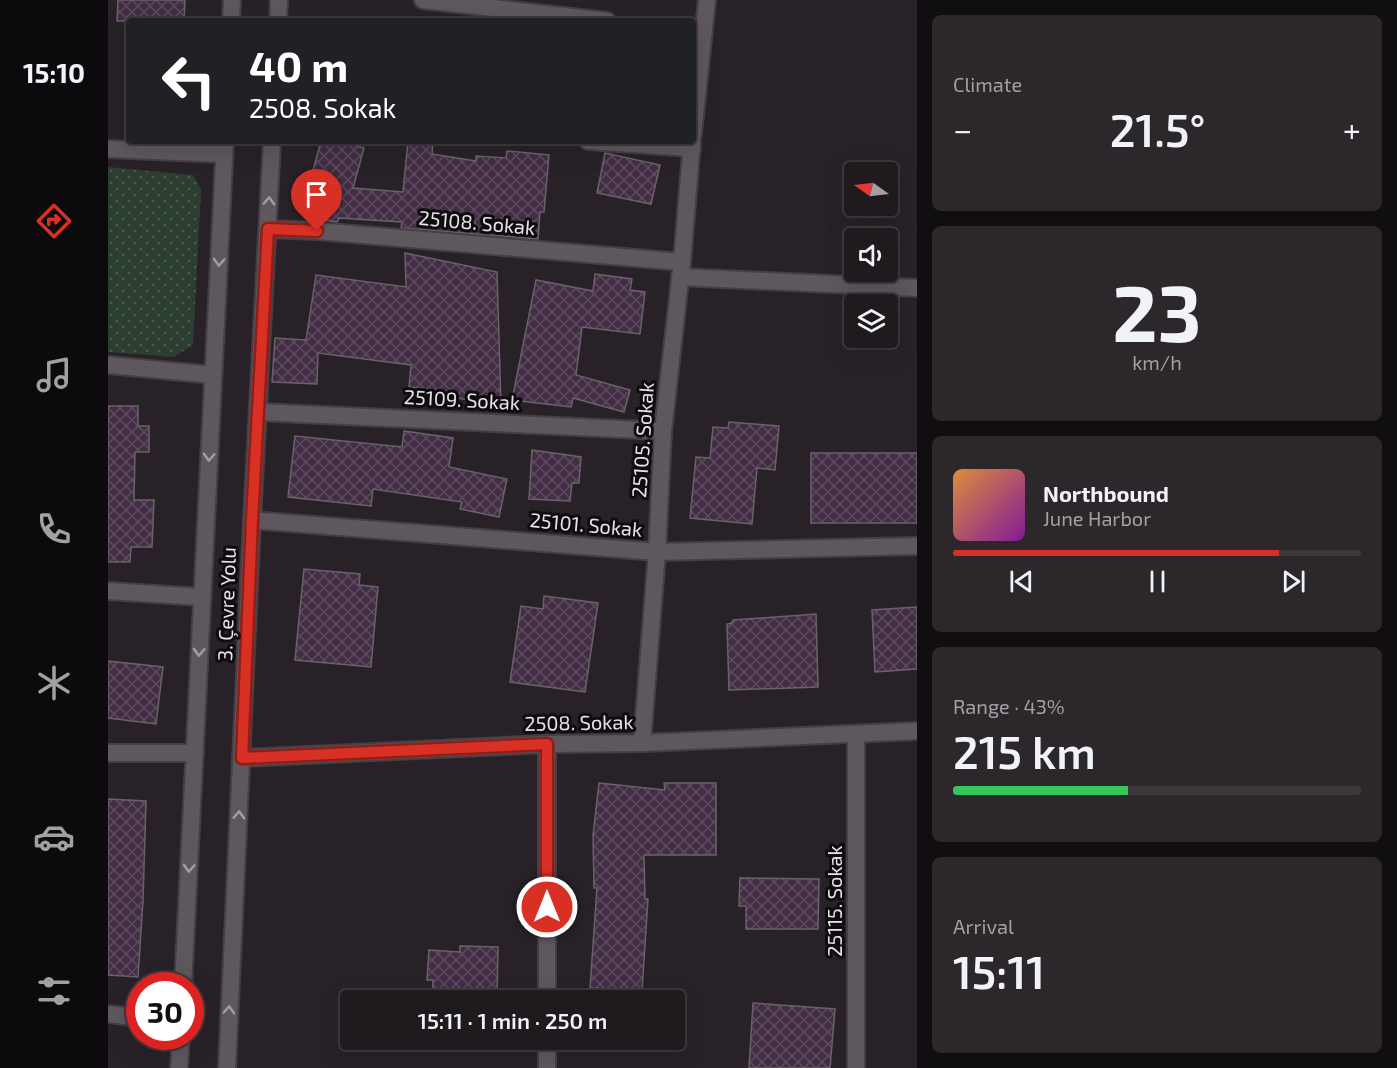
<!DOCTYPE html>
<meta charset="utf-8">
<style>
:root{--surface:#1e1a1e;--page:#2b272b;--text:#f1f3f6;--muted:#a1a1a4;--line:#3c383c;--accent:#d93025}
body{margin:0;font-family:"Exo 2",sans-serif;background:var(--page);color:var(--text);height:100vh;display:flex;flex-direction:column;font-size:22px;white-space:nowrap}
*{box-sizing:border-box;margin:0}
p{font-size:20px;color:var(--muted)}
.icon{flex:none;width:33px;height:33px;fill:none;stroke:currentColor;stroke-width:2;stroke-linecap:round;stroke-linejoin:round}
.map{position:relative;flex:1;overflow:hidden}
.side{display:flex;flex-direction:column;gap:15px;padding:15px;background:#100e10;width:480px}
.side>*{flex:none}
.banner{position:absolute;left:18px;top:18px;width:570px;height:126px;border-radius:6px;box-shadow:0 6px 24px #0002,0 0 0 2px var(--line);background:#202124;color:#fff;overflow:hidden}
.needle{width:39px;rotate:284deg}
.tools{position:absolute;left:736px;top:162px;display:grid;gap:12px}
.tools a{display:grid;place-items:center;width:54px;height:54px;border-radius:6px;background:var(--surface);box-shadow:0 6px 24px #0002,0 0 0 2px var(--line);font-size:30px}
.speed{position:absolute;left:18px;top:972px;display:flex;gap:12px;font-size:30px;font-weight:700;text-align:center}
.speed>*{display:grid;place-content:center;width:78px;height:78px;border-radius:50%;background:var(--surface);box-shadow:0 6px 24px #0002,0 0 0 2px var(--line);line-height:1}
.speed .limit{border:9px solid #d22;background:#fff;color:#111}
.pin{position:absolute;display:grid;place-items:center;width:51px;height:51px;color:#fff;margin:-62px -26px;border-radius:50% 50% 50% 0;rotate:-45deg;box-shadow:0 0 6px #0007}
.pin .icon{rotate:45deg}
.me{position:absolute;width:66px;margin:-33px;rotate:0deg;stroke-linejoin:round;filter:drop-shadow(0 0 4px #0008)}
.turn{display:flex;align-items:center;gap:21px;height:126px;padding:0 24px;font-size:27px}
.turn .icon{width:78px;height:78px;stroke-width:2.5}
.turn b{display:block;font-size:42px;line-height:51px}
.big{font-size:45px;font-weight:600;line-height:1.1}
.side .widget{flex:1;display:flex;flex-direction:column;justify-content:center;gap:9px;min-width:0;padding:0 21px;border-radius:9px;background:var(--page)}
.side .dial{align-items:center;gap:0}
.dial b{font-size:78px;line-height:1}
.song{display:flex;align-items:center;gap:18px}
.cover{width:72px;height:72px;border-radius:9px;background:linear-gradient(135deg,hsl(30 70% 55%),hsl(290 70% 35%))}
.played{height:6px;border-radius:3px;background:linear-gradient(90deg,var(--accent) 80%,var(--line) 80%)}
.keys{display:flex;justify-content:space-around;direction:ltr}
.heat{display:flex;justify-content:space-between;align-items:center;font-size:33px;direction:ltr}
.charge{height:9px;border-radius:4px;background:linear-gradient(90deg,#34c759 43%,var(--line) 0)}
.trip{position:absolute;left:232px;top:990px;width:345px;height:60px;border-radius:6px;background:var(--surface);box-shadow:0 6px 24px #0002,0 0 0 2px var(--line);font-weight:600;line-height:60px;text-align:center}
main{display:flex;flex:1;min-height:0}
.tab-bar{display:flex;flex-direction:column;width:108px;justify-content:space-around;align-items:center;background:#0c0a0c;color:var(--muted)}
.tab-bar .icon{width:42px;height:42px}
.tab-bar .on{color:var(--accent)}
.tab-bar b{font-size:27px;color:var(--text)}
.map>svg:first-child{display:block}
</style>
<main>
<nav class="tab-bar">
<b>15:10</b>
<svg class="icon on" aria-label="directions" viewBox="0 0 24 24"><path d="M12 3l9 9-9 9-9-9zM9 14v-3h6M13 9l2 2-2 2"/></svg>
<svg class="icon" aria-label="music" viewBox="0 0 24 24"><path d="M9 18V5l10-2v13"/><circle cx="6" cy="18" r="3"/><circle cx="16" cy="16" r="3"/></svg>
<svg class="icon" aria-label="phone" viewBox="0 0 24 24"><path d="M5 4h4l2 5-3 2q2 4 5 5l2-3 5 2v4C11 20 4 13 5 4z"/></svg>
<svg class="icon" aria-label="climate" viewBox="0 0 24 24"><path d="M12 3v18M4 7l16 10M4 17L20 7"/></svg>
<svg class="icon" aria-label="car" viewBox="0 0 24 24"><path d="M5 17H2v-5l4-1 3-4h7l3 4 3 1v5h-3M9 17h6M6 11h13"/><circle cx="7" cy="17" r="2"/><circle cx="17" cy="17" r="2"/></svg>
<svg class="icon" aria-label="filters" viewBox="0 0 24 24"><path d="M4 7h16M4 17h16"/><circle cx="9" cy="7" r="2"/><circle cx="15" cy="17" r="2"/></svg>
</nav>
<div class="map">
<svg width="809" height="1068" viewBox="0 0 809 1068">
<defs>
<pattern id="park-dots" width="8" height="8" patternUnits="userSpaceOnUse" patternTransform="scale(1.5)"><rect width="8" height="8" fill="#2c3e30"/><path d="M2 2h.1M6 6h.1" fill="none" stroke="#4b5a4e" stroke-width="1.8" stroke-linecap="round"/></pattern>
<pattern id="building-cross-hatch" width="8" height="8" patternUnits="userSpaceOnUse" patternTransform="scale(1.5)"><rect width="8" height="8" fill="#422d45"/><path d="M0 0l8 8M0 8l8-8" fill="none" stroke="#5d4b60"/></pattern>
</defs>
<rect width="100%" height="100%" fill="#282228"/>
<polygon fill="url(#park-dots)" points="0,167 85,175 93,190 85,345 66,357 0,352"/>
<g fill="url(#building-cross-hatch)" stroke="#69626a" stroke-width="1.5">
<polygon points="10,0 77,0 76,21 9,21"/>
<polygon points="213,141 230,141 256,148 245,188 295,192 300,141 325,141 324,154 368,161 368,156 398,158 399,151 441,155 436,212 432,212 430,239 293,228 294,222 231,218 229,222 202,218 212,180 203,178"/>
<polygon points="497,153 552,165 543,204 489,193"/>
<polygon points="297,253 389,272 393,406 339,396 340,391 301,387 303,365 210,353 209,384 164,382 167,338 198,340 208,275 298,287"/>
<polygon points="487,274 524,279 522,290 537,292 532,334 474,327 468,375 522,390 516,412 465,398 463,407 404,400 428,280 485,291"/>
<polygon points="0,406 30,406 30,426 41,426 41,452 27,452 26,500 46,500 44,547 23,547 22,562 0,562"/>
<polygon points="621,422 671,426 667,470 649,468 644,524 582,518 588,457 602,458 605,427 620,428"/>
<polygon points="296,431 345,438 341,467 399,479 391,517 352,509 354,502 265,489 263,506 180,497 187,436 294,447"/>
<polygon points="424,450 473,457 471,483 464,483 462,501 421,499"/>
<rect x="703" y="453" width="106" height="70"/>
<polygon points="196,569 252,574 251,585 270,587 263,667 187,660"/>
<polygon points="436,596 490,603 477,692 402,682 413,606 435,609"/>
<polygon points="809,607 809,669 767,672 764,610"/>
<polygon points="708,614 710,687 621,690 619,624 624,623 625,620"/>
<polygon points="0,661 55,667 48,724 0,718"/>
<polygon points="491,783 557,790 556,783 608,783 608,855 536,855 537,899 540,899 534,991 482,988 489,888 486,888 485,835"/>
<polygon points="0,799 38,801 35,901 30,977 0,975"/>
<polygon points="632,878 711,879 710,929 638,929 638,906 631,906"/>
<polygon points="352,946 390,947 389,1000 324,1000 325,980 319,980 321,950 352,952"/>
<polygon points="645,1003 727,1009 722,1068 641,1068"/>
</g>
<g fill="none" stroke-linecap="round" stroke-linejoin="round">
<g stroke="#443f45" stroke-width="20">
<g id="minor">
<polyline points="315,0 499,21"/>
<polyline points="585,134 599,0"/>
<polyline points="480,141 584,148"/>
<polyline points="0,149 116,154"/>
<polyline points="160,229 209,231 574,262"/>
<polyline points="572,277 809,288"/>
<polyline points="0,365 105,375"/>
<polyline points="151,412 555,431"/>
<polyline points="144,520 549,552 809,546"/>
<polyline points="0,591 94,597"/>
<polyline points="748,734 748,1068"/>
<polyline points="534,743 549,552 555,431 574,262 584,141"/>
<polyline points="439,744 439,1000"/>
<polyline points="0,753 87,753"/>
<polyline points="134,758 439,744 534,743 809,731"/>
<polyline points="0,1014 32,1018"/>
<polyline points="439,1040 439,1068"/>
</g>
</g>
<g stroke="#443f45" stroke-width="20">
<g id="secondary">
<polyline points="123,21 124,0"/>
<polyline points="170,21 171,0"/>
<polyline points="75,986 117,141"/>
<polyline points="71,1068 73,1036"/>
<polyline points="119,1068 144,520 164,141"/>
</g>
</g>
<use href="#minor" stroke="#5e575e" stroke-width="16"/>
<use href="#secondary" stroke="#5e575e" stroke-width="16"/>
</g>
<defs><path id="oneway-chevron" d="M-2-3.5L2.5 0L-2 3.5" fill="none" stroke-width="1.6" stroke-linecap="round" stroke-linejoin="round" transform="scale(1.5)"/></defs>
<g stroke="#a29da3">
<use href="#oneway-chevron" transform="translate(161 201) rotate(-88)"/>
<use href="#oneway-chevron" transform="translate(111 262) rotate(93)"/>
<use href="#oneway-chevron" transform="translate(101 457) rotate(93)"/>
<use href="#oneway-chevron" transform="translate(91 652) rotate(93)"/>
<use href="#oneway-chevron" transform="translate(131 815) rotate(-87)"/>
<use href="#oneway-chevron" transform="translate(81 868) rotate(93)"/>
<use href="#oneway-chevron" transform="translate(121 1010) rotate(-87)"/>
</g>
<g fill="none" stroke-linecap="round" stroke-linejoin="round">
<g stroke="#8d1f18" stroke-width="15">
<polyline id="route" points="209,231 160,229 144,520 134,758 439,744 439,907"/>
</g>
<use href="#route" stroke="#d93025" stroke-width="10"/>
</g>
<g text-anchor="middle" stroke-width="6" stroke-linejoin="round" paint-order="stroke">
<g font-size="20" fill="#e7e3e8" stroke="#0f0c0f">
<text transform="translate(369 223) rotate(5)" y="7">25108. Sokak</text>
<text transform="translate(354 400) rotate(3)" y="7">25109. Sokak</text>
<text transform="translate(535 440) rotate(-86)" y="7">25105. Sokak</text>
<text transform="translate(478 525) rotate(5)" y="7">25101. Sokak</text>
<text transform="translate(119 604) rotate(-88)" y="7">3. Çevre Yolu</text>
<text transform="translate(471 723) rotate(-1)" y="7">2508. Sokak</text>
<text transform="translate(727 901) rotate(-90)" y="7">25115. Sokak</text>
</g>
</g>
</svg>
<div class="tools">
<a><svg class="needle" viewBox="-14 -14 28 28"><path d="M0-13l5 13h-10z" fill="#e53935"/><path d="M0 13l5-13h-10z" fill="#a1a1a4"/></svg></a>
<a><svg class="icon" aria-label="sound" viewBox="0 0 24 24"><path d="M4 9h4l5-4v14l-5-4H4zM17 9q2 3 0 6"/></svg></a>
<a><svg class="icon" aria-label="layers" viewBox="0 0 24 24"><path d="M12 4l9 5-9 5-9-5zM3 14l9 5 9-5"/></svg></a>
</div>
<div class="speed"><div class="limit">30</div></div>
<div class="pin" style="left:209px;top:231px;background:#d93025"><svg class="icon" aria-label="arrive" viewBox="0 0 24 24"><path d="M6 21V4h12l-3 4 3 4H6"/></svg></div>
<svg class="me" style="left:439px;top:907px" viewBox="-20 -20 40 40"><circle r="17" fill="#d93025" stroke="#fff" stroke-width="3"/><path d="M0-11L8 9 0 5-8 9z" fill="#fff"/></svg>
<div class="trip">15:11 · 1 min · 250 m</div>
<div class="banner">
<div class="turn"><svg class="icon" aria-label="left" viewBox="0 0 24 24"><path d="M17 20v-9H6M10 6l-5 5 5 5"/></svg><div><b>40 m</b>2508. Sokak</div></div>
</div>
</div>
<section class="side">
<div class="widget"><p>Climate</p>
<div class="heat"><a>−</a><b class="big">21.5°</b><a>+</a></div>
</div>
<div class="widget dial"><b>23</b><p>km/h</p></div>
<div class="widget">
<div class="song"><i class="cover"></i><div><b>Northbound</b><p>June Harbor</p></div></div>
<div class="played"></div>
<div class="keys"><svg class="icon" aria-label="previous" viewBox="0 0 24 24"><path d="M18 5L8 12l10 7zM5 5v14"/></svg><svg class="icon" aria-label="pause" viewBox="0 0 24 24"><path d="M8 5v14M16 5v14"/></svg><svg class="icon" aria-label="next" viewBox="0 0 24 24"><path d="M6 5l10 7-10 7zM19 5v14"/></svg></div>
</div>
<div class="widget"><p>Range · 43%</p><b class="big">215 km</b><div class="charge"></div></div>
<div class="widget"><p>Arrival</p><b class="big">15:11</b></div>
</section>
</main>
